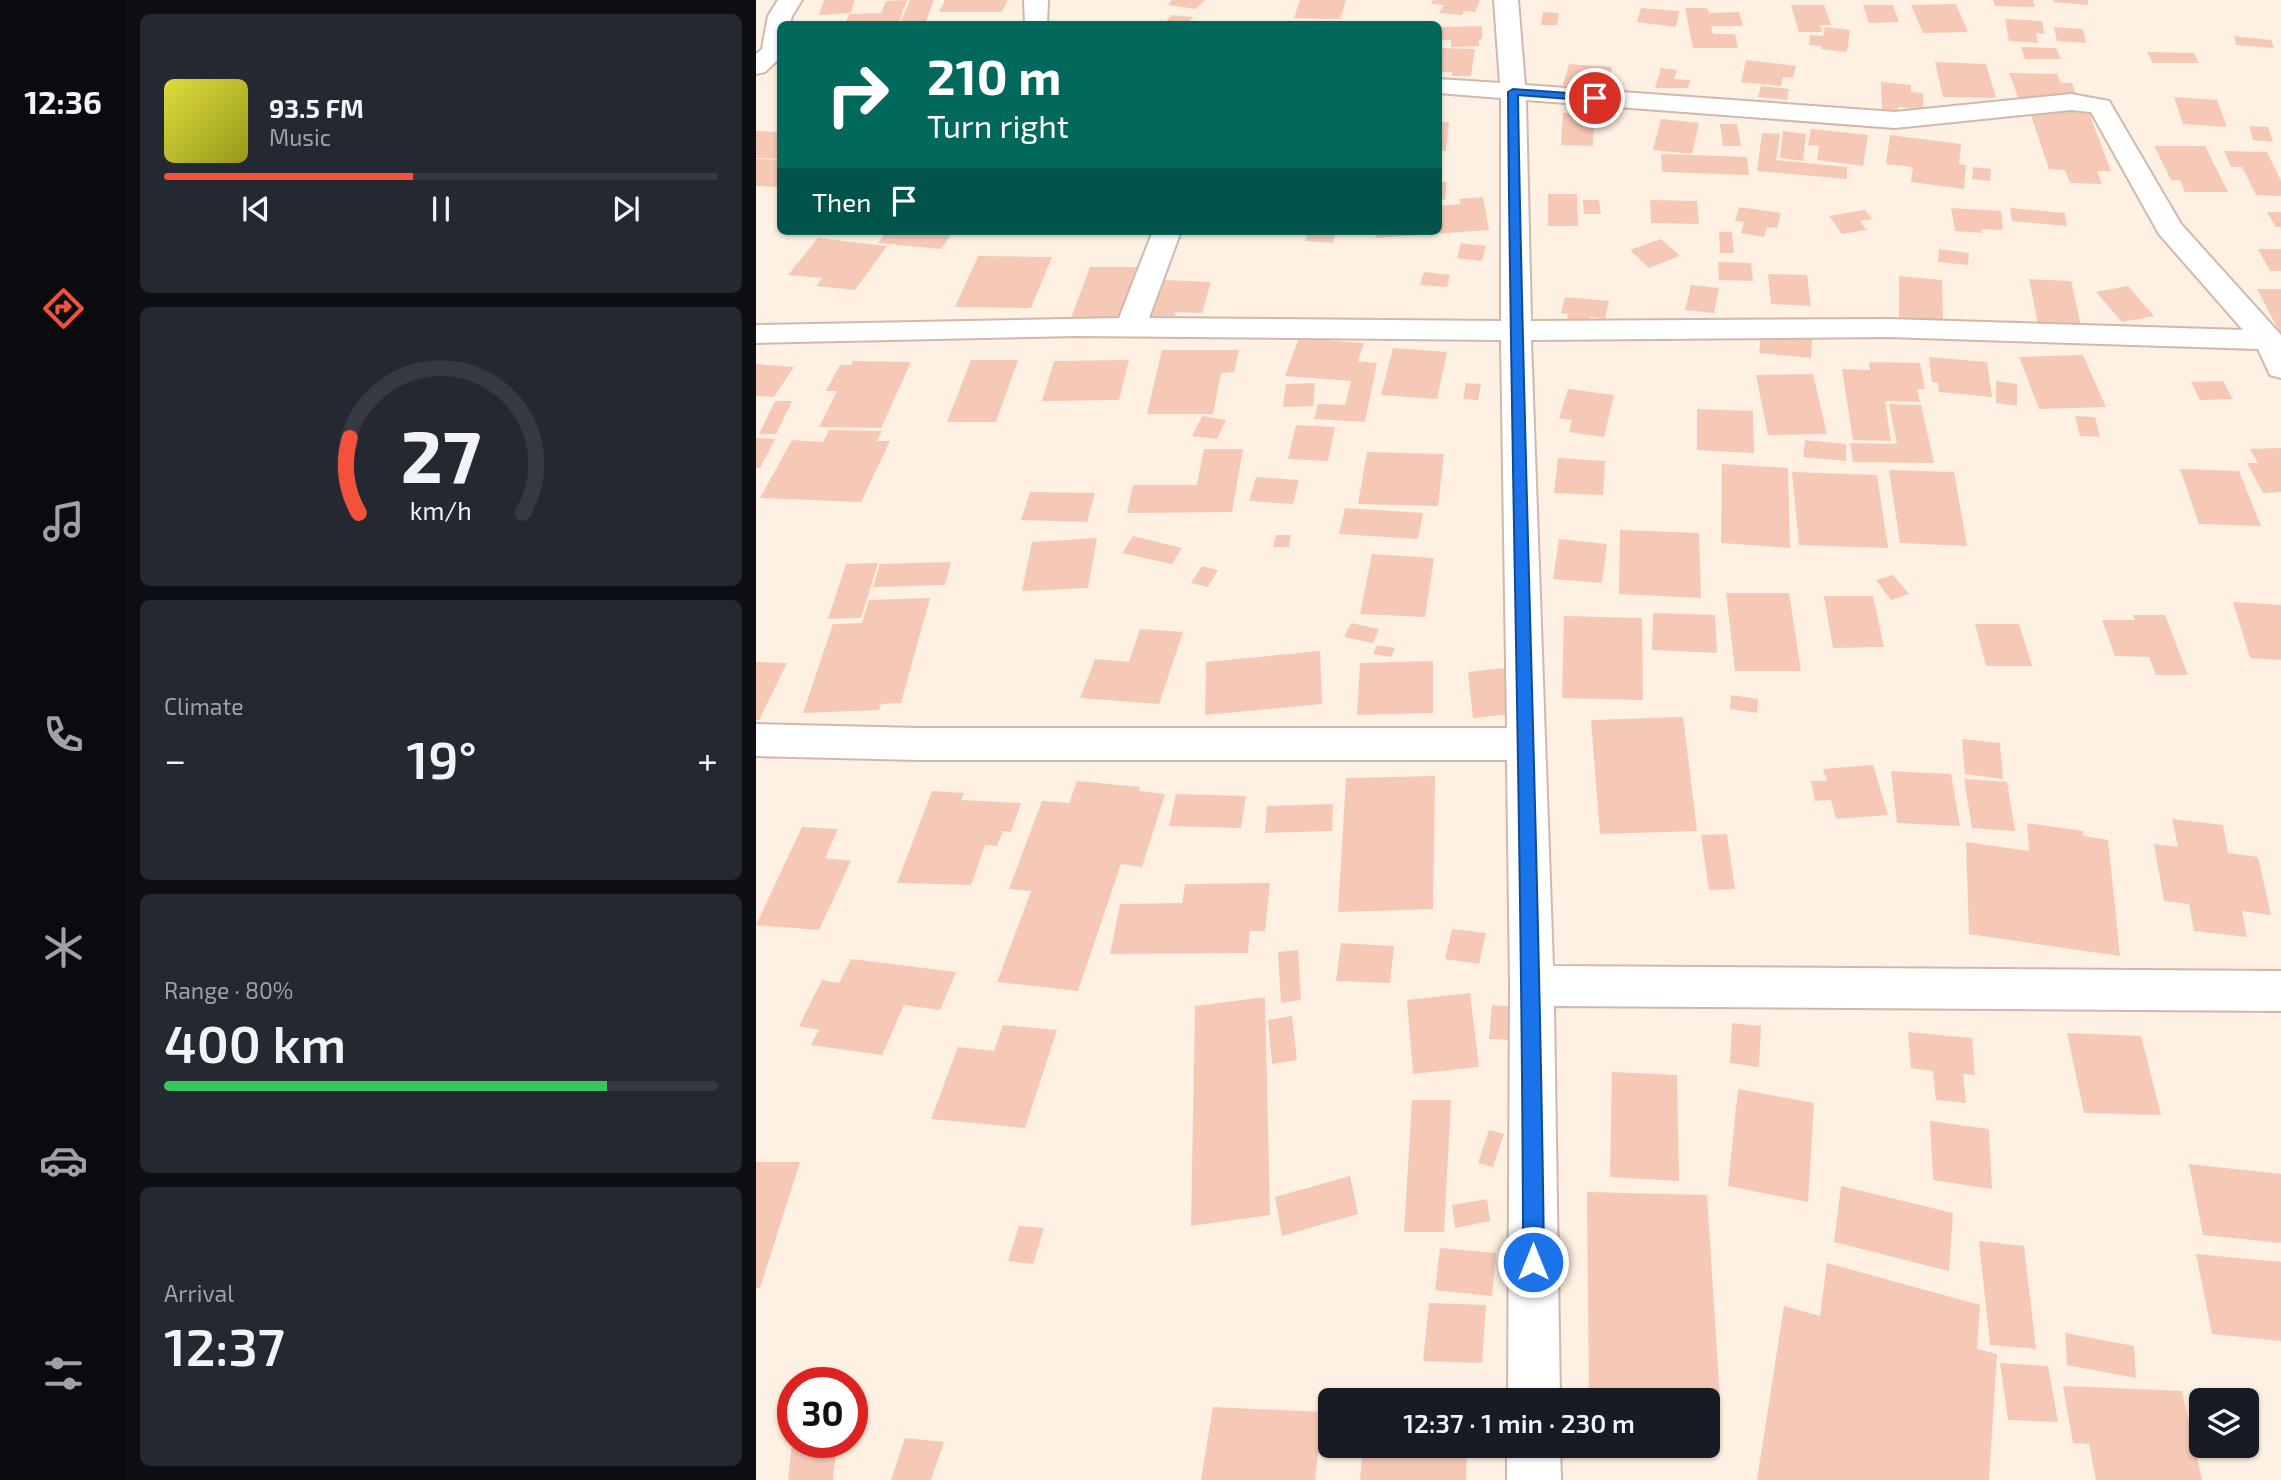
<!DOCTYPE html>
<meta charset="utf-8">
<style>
:root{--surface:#171b24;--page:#242831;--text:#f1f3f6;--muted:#9ea1a6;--line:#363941;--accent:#f3513c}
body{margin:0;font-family:"Exo 2",sans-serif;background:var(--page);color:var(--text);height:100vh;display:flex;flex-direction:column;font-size:26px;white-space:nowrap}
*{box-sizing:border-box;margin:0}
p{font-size:23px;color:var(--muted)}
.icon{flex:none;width:38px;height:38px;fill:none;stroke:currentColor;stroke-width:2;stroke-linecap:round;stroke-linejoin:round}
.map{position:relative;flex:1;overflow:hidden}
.drawer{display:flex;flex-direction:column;gap:14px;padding:14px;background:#0d0f14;width:630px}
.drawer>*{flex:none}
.banner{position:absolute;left:21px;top:21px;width:665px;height:214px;border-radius:10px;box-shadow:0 2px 5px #0004;background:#00695c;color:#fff;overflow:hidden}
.fabs{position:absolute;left:1433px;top:1388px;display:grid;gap:14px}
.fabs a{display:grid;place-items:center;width:70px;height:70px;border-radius:10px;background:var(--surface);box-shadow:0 2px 5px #0004;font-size:35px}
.speed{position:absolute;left:21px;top:1367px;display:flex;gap:14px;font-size:35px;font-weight:700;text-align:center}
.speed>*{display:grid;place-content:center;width:91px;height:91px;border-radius:50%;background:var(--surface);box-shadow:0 2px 5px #0004;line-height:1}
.speed .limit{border:10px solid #d22;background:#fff;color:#111}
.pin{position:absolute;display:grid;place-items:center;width:60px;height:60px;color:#fff;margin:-30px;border:4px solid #fff;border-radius:50%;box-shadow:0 2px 7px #0007}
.me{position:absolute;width:77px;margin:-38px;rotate:0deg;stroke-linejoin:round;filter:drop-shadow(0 0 5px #0008)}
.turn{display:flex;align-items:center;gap:24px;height:147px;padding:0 35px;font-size:32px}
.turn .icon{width:91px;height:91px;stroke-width:2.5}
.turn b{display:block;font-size:49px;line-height:60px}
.then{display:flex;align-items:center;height:66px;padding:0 35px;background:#0003;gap:14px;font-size:26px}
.big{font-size:52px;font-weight:600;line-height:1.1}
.drawer .tile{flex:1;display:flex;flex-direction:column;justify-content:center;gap:10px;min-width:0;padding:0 24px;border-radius:10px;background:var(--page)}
.drawer .dial{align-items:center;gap:0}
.dial svg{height:182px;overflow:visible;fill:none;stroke:var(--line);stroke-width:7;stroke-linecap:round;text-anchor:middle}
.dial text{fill:var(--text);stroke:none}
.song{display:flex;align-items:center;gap:21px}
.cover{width:84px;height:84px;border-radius:10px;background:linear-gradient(135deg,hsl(60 70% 55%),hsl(60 70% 35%))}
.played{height:7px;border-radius:4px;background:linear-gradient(90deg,var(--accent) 45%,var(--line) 45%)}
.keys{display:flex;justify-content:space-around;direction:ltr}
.heat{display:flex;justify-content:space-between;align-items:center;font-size:38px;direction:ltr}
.charge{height:10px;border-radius:5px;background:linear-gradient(90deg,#34c759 80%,var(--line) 0)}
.trip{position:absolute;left:562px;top:1388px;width:402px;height:70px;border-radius:10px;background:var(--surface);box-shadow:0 2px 5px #0004;font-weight:600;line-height:70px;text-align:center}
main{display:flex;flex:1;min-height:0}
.dock{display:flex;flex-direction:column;width:126px;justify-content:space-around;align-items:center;background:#090b0e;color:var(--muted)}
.dock .icon{width:49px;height:49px}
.dock .on{color:var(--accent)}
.dock b{font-size:32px;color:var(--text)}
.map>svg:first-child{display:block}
</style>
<main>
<nav class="dock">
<b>12:36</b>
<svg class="icon on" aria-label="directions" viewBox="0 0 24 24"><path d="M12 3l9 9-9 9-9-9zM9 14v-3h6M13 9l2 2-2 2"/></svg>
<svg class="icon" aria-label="music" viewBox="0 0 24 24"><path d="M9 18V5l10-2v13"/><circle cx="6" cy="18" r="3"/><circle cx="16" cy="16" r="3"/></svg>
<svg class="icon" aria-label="phone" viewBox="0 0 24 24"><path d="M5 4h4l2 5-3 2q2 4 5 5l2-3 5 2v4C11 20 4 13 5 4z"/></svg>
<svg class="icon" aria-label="climate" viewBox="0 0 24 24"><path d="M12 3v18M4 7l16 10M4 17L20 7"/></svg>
<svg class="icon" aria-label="car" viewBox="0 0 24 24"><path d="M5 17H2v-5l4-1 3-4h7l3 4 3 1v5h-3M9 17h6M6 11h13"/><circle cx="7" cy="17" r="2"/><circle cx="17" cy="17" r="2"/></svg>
<svg class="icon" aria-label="filters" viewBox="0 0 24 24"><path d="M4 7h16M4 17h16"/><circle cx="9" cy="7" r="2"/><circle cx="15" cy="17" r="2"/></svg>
</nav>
<section class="drawer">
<div class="tile">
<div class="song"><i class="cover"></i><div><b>93.5 FM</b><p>Music</p></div></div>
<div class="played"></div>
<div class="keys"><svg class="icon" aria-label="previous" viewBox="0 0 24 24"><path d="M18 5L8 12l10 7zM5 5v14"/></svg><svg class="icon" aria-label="pause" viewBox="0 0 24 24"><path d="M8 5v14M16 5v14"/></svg><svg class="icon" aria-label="next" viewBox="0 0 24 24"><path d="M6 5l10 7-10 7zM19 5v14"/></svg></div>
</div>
<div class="tile dial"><svg viewBox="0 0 100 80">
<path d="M14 69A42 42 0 1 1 86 69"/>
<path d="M14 69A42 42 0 0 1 10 36" stroke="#f3513c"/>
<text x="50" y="56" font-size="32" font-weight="700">27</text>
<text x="50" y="72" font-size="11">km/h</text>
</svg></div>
<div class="tile"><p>Climate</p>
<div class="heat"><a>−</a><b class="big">19°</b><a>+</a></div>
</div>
<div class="tile"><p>Range · 80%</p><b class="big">400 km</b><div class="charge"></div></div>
<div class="tile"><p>Arrival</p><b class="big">12:37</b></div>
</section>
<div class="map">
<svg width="1525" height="1480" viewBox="0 0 1525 1480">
<rect width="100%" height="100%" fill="#fef0e2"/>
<g fill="#f6c9b7">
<polygon points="68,0 99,0 95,13 63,15"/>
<polygon points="151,0 142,24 89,24 93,14 125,13 130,1"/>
<polygon points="154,0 178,0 169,24 144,24"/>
<polygon points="189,0 252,0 246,12 183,12"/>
<polygon points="416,0 449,0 440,9 412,5"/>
<polygon points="544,0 590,0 584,19 538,18"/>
<polygon points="677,0 724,0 719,12 708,11 706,15 683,13 688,5 675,4"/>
<polygon points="1237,0 1277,0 1279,7 1239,6"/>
<polygon points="1297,0 1332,0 1332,5 1297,2"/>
<polygon points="1200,4 1212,32 1167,33 1155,5"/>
<polygon points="1035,5 1068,5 1075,25 1064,25 1066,32 1043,32"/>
<polygon points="1107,5 1137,5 1143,22 1113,23"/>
<polygon points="885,8 923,11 920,27 881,22"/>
<polygon points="929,8 951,8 953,13 983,12 987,26 955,26 957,34 979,34 982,48 937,48"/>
<polygon points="787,12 803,13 801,25 785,25"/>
<polygon points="415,15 437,17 431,24 410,22"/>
<polygon points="1249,19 1286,21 1288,34 1280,33 1282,43 1253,41"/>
<polygon points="726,26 726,39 723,39 723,46 695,47 695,40 682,40 682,27"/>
<polygon points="1069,27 1094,30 1091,52 1065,49 1065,46 1053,45 1054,35 1067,36"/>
<polygon points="1298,27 1327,29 1330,43 1301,41"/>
<polygon points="1478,36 1515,40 1518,48 1480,45"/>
<polygon points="1265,47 1300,48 1305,59 1269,59"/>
<polygon points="686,48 719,49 715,76 696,76 696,72 685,72"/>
<polygon points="1391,52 1438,53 1443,63 1397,63"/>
<polygon points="990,60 1040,66 1037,78 1027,77 1025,86 985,82"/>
<polygon points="1179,62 1230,64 1240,98 1187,97"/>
<polygon points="813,64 856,67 851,89 843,88 842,92 830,91 831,88 807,85"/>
<polygon points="905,68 921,70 918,79 934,80 932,88 899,88"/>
<polygon points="1253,73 1301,74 1305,83 1316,83 1320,94 1306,94 1307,97 1262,97"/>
<polygon points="1125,82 1155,85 1155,92 1167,93 1167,109 1142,107 1142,113 1126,112"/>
<polygon points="1005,86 1033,89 1031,100 1002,97"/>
<polygon points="1418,97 1461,100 1471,127 1427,124"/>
<polygon points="1273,109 1332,110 1355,171 1341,171 1346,184 1314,183 1309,170 1293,169"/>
<polygon points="807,113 838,114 837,146 805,145"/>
<polygon points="905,119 943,123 936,154 897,150"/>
<polygon points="682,122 693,122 690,151 682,151"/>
<polygon points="964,124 981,124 985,146 967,146"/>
<polygon points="1493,126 1512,127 1517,142 1497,140"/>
<polygon points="1055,129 1112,135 1107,166 1061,160 1063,146 1052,145"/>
<polygon points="0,131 24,132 24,159 0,158"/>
<polygon points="1027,131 1050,134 1047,161 1024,158"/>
<polygon points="1006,133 1024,134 1020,160 1091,167 1091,179 1001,171"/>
<polygon points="1134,135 1205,144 1203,164 1210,165 1208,189 1155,182 1157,167 1130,164"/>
<polygon points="1398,146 1449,146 1472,192 1429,192 1424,180 1415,180"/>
<polygon points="1468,151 1511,152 1525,181 1525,196 1500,195 1486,167 1475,167"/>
<polygon points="905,154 991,157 993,175 906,172"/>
<polygon points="0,159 24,160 23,187 0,186"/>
<polygon points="1217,167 1235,169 1234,181 1216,179"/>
<polygon points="682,182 691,182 689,200 682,200"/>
<polygon points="792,194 821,194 822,226 792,226"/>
<polygon points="727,197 733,230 620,238 619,231 682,231 682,206 705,204 703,199"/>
<polygon points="827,200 843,200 845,214 828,214"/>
<polygon points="894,200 941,201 943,224 895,223"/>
<polygon points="983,207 1025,213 1021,228 1011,227 1008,237 985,233 988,222 979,221"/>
<polygon points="1195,208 1245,211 1247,230 1225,229 1226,233 1199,231"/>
<polygon points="1254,208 1309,213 1311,226 1256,221"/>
<polygon points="1109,210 1116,219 1104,221 1110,230 1086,234 1073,216"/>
<polygon points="1511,212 1525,212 1525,227 1520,227"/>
<polygon points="131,231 198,231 185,249 122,243"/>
<polygon points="552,231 580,231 577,243 549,241"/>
<polygon points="963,232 976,232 978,253 964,253"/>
<polygon points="62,238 131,246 99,290 60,286 66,278 32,275"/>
<polygon points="905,239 924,256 893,268 874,250"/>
<polygon points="705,243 730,246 726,261 701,258"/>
<polygon points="1183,249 1213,253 1212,265 1182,262"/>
<polygon points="1502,249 1525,249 1525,271 1514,271"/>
<polygon points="222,256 296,257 275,308 199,307"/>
<polygon points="962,262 995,263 997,281 963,280"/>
<polygon points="334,267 382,267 365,319 315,318"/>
<polygon points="668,272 694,275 691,287 664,285"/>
<polygon points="1012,274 1051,275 1055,306 1015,304"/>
<polygon points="1143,276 1186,280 1187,323 1143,318"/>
<polygon points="1273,279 1315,281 1325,326 1282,324"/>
<polygon points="409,280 455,282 446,313 420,312 418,319 395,319"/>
<polygon points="935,285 963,288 958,313 929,310"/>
<polygon points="1372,286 1398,316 1366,322 1340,292"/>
<polygon points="1501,289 1525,289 1525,335"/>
<polygon points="809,297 853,301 849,319 834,317 832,328 810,325 812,314 805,313"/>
<polygon points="1005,335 1056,339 1055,358 1003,353"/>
<polygon points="543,338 608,343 602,361 621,363 609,422 558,419 562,404 589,405 595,381 529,376"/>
<polygon points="637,348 691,352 681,399 625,395"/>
<polygon points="406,350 483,350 478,372 465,373 457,414 391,414"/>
<polygon points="1327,355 1350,407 1283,409 1263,357"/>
<polygon points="1173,357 1231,362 1236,397 1183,392 1182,383 1176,382"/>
<polygon points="215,360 262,360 240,422 191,422"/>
<polygon points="373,360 363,400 286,401 298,361"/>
<polygon points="97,361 155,362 125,428 63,427 81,391 70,391 84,365 95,365"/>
<polygon points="1113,362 1164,363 1169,389 1161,389 1164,402 1129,401 1135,441 1097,440 1086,369 1114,370"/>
<polygon points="0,364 38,367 18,397 0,396"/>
<polygon points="1057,374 1071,434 1012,435 1000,375"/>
<polygon points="1240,381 1261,384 1261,406 1240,403"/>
<polygon points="1467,381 1477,399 1444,400 1435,382"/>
<polygon points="559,383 557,406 527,407 530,384"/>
<polygon points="710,383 725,384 722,400 707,399"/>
<polygon points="812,389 858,395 848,437 813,432 816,420 803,418"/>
<polygon points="19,401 36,401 20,434 3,434"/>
<polygon points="1133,404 1165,405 1178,463 1097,462 1094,443 1141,444"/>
<polygon points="941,409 997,411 998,453 941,450"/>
<polygon points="446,416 470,420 461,439 436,436"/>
<polygon points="1319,416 1339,417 1344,437 1324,436"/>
<polygon points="540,425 579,427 572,461 532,459"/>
<polygon points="73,430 126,431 121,441 134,441 105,502 4,498 36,440 67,442"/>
<polygon points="0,438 19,439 4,468 0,468"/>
<polygon points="1049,440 1090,444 1090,461 1047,457"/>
<polygon points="1525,448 1525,492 1507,493 1491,463 1502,463 1494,449"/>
<polygon points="448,449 487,449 476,512 371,513 377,485 441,485"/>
<polygon points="611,452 688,454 682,506 602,504"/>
<polygon points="802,458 849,461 847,495 798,493"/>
<polygon points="966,464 1032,468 1034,548 965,543"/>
<polygon points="1424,469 1483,471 1505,526 1443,524"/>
<polygon points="1133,470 1198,472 1211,546 1144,543"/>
<polygon points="1036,472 1121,475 1132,548 1043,545"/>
<polygon points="500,477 543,480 537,504 493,501"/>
<polygon points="274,492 339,493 331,522 265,520"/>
<polygon points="589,508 667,513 662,539 583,534"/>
<polygon points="864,530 943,533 945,598 863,594"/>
<polygon points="520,535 535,535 533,547 517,547"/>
<polygon points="377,536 426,548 416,564 366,553"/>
<polygon points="341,538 332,588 266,591 276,542"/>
<polygon points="803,539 851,544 846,583 797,579"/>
<polygon points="616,554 678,558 669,617 604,614"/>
<polygon points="195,562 189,585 117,587 124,564"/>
<polygon points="122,563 105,618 72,619 90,564"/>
<polygon points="446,566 462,570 452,587 435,583"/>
<polygon points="1137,575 1153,594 1135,600 1120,580"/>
<polygon points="970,593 1033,593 1045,671 979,671"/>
<polygon points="1068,596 1117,596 1128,647 1077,648"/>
<polygon points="174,598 145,703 125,704 123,710 47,713 77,624 106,623 113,600"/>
<polygon points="1477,602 1525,605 1525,660 1494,658"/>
<polygon points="897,613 959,615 961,653 896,650"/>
<polygon points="1377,615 1409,615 1432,675 1400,675 1393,657 1359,656 1346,620 1379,620"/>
<polygon points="808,616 886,618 887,700 806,698"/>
<polygon points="595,623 623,629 617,643 588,637"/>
<polygon points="1219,624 1263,624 1276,666 1230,666"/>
<polygon points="384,629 427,632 403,704 324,698 339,659 373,662"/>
<polygon points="621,645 639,648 635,657 617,654"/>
<polygon points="564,651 566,704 449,715 450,662"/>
<polygon points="677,661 677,713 601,715 604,663"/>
<polygon points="0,662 31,663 3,720 0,720"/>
<polygon points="749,668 755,714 717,718 712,672"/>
<polygon points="975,695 1002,699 1001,713 974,709"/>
<polygon points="927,717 941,831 844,834 835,720"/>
<polygon points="1206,739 1244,743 1247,779 1209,774"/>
<polygon points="1117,765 1132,815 1080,819 1075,800 1059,801 1055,781 1071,781 1067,769"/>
<polygon points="1135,771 1195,774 1204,826 1141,823"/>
<polygon points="679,776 677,909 582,912 590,778"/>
<polygon points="1208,779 1251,782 1259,831 1216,828"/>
<polygon points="321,781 384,787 383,791 409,794 386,867 365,864 322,991 241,982 275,891 253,889 286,801 313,803"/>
<polygon points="176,791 208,793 205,800 265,803 255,832 247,831 241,846 229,845 215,885 141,883"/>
<polygon points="420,794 490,796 485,828 413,826"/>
<polygon points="577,804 576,831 509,833 511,806"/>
<polygon points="1416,819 1467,825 1472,853 1502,857 1515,915 1486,911 1491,937 1438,931 1433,904 1408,901 1398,844 1422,847"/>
<polygon points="1271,823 1327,831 1327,836 1352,840 1364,956 1213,934 1210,842 1273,851"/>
<polygon points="46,827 82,829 69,858 95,861 63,930 0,925"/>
<polygon points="971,834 979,889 953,890 945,835"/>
<polygon points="514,883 509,931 494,931 492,953 354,954 364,904 426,903 429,884"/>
<polygon points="696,929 730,933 723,964 689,959"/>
<polygon points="585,943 638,946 634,983 580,981"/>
<polygon points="542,950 545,1000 525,1003 522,952"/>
<polygon points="95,959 200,972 184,1010 148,1005 126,1055 55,1045 63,1030 43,1026 66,980 83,983"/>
<polygon points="714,993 723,1067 657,1074 651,1000"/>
<polygon points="509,997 514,1215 435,1226 439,1006"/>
<polygon points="736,1005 763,1007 760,1040 733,1039"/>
<polygon points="536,1016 541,1060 516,1064 512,1020"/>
<polygon points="976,1023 1005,1026 1003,1067 974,1063"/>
<polygon points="247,1025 301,1030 269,1128 175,1119 202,1047 238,1051"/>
<polygon points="1152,1032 1216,1038 1219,1075 1207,1074 1210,1103 1180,1100 1177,1071 1155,1068"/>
<polygon points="1311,1033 1385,1036 1405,1115 1328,1113"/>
<polygon points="856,1072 921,1075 923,1181 854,1177"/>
<polygon points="982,1089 1058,1103 1052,1202 972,1186"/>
<polygon points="656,1100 695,1100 688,1232 648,1232"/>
<polygon points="1174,1121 1233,1129 1236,1189 1177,1180"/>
<polygon points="733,1130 748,1134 737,1167 722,1163"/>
<polygon points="0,1162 44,1162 4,1288 0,1288"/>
<polygon points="1433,1164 1525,1174 1525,1243 1447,1235"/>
<polygon points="594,1176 602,1214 526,1236 519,1197"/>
<polygon points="1085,1186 1197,1213 1193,1271 1078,1242"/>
<polygon points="831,1192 951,1195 964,1400 833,1400"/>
<polygon points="731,1199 734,1221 699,1228 696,1205"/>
<polygon points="263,1226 288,1228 277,1264 252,1261"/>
<polygon points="1223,1241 1268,1246 1280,1349 1234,1345"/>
<polygon points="684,1248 740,1253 736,1296 679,1290"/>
<polygon points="1440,1254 1525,1262 1525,1341 1456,1334"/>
<polygon points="1071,1263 1224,1305 1221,1349 1241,1354 1233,1480 1001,1480 1028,1306 1064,1316"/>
<polygon points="673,1303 730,1305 726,1363 667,1361"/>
<polygon points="1309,1333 1378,1346 1380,1378 1311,1365"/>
<polygon points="1244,1363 1292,1366 1302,1422 1252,1420"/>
<polygon points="1307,1386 1426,1391 1446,1480 1340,1480 1333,1444 1317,1443"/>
<polygon points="457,1407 567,1412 559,1480 445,1480"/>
<polygon points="149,1438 188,1442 175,1480 135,1480"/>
<polygon points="46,1442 81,1442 77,1480 32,1480 36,1444"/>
<polygon points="607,1446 711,1446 710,1480 604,1480"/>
</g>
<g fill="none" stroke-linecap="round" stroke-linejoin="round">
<g stroke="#d2b8aa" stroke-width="4">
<g id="minor">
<polygon points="22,0 46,0 36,16 34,24 24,24 24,58 9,72 0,74 0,54 6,49 12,16"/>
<polygon points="268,0 292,0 291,24 269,24"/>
<path d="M738 0H762L769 85 1139 112 1315 94 1353 101 1425 224 1525 335V378L1514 375 1502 349 1132 337 775 340 797 966 1525 971V1011L798 1006 804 1400H752L754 986 751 760H162L0 756V724L162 728H751L745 340 321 336 0 343V325L363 318 397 231H425L393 318 745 321V98L682 93V79L744 83ZM770 100 1139 128 1315 110 1335 112 1403 234 1487 330 1132 319 775 321Z"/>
<polygon points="751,1446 804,1446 805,1480 751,1480"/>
</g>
</g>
<use href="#minor" fill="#fff" fill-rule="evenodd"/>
</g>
<path fill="#1a73e8" stroke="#114b97" stroke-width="2" d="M757 89 839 95 844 98 839 101 762 95C768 484 784 873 788 1262L785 1269 777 1272 770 1269 767 1262C767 872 755 482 752 92Z"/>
</svg>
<div class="fabs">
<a><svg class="icon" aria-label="layers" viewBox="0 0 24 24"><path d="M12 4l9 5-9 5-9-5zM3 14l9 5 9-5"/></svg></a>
</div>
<div class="speed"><div class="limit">30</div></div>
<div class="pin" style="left:839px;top:98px;background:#d93025"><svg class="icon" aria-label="arrive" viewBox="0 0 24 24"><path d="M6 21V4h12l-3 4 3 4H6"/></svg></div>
<svg class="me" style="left:777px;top:1262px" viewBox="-20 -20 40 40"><circle r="17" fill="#1a73e8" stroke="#fff" stroke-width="3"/><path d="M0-11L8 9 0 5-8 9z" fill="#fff"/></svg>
<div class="trip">12:37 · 1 min · 230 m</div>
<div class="banner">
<div class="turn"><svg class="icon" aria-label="right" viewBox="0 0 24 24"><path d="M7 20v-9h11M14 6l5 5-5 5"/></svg><div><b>210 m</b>Turn right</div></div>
<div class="then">Then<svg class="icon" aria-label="arrive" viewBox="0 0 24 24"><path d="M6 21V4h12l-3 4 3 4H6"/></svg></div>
</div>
</div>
</main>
